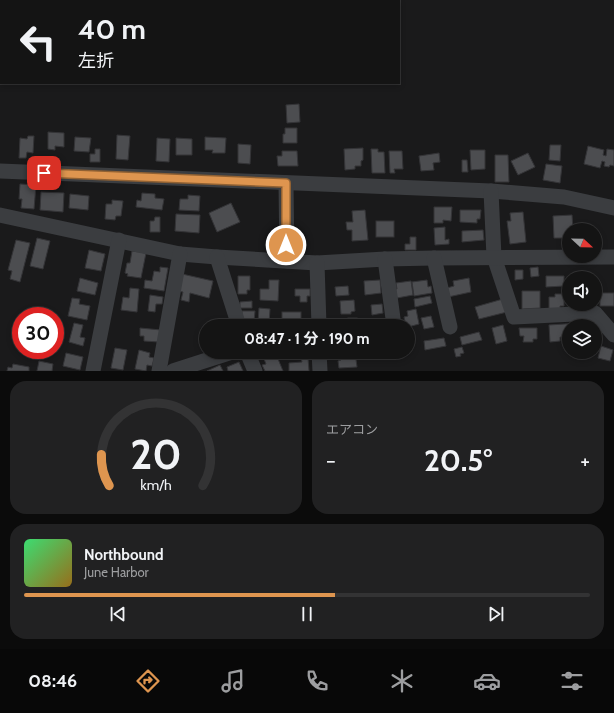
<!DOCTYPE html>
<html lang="ja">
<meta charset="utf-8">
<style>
:root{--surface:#141414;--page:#212122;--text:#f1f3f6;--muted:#9d9ea0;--line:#333334;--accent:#de954f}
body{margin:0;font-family:Cabin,"Noto Sans JP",sans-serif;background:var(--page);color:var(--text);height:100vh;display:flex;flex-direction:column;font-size:15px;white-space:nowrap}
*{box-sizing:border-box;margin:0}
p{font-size:13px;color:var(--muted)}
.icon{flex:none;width:22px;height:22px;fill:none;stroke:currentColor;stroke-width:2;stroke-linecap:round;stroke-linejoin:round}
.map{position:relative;height:371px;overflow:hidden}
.sheet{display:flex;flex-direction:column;gap:10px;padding:10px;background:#0b0b0b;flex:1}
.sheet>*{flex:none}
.hud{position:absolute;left:0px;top:0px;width:400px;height:84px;box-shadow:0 2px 6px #0003,0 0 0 1px var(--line);background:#141414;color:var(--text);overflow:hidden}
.needle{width:26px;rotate:112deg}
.tools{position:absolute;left:562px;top:223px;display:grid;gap:8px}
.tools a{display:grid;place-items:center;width:40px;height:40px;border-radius:50%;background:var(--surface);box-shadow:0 2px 6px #0003,0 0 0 1px var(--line);font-size:20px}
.speed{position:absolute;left:12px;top:307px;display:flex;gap:8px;font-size:20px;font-weight:700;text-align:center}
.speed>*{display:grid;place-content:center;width:52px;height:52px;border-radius:50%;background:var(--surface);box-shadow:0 2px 6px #0003,0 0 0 1px var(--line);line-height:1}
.speed .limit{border:6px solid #d22;background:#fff;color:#111}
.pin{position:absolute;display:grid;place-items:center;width:34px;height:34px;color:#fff;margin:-17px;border-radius:8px;box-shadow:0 2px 6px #0006}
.me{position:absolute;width:44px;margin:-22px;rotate:0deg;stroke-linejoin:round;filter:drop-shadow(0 0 3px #0008)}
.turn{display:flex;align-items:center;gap:14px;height:84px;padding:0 12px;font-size:18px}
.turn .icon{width:52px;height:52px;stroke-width:2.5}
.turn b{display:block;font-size:28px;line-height:34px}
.big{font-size:30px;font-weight:700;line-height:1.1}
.sheet .widget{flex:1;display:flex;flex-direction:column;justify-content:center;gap:6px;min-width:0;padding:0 14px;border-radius:16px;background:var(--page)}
.sheet .dial{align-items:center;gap:0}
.dial svg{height:104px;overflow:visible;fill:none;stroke:var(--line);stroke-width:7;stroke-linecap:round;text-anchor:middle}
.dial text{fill:var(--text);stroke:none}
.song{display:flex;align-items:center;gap:12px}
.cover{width:48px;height:48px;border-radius:6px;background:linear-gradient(135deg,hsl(140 70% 55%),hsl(40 70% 35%))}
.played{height:4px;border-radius:2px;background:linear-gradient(90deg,var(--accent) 55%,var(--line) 55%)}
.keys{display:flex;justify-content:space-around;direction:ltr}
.heat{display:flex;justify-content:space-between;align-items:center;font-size:22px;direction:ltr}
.sheet .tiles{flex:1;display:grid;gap:10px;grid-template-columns:1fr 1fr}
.widget:last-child{grid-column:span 2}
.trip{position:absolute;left:199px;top:319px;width:216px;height:40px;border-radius:20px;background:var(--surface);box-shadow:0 2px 6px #0003,0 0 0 1px var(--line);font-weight:700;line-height:40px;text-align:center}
.menu{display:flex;height:64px;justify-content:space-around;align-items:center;background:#080808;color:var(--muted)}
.menu .icon{width:28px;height:28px}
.menu .active{color:var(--accent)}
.menu b{font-size:18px;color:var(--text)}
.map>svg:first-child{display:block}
</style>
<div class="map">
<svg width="614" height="371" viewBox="0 0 614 371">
<rect width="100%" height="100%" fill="#1a1a1b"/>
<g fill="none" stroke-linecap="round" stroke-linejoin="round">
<g stroke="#353f43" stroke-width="3">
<polyline points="3,0 4,1"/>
<polyline points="361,1 363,0"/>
</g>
</g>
<g fill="#4c4d50" stroke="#343437">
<polygon points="299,104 300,122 287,123 286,105"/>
<polygon points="285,128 297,128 297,143 283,143 283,134 285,134"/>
<polygon points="48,132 64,133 64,147 55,146 55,150 48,149"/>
<polygon points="117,135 130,136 128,160 116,159"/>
<polygon points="28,136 34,136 33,153 27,152 26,158 19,158 20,138 27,139"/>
<polygon points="75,137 91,138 89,152 74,151"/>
<polygon points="205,137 226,138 225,153 212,153 213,150 205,150"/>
<polygon points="157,138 170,139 169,162 156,161"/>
<polygon points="176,138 192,139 192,155 176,155"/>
<polygon points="238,144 251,145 250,164 238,163"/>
<polygon points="550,145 561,145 560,161 549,160"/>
<polygon points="588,146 604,150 603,155 606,156 607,149 614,150 614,166 610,165 609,167 604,166 605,162 602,161 600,168 584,164"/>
<polygon points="363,148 363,160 361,161 361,166 355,166 355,169 345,170 344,149"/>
<polygon points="95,149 100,149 100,162 90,162 90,154 95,154"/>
<polygon points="371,149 378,149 378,152 384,152 385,173 372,173"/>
<polygon points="470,150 485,150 485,169 471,170"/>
<polygon points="282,151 297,151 298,166 278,166 277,156 282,156"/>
<polygon points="389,151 402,151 403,169 394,169 395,173 390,173"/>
<polygon points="439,153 440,162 433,163 434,170 421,171 419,156"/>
<polygon points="528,153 535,167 518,175 511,161"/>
<polygon points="495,155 508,155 509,182 495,182"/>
<polygon points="462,160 467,160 468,172 462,172"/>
<polygon points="546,164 562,166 560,183 543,180"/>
<polygon points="20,184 36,185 34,209 21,208 22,199 19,199"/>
<polygon points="41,192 64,193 63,212 40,210"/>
<polygon points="142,193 155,194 155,198 164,199 162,210 136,207 137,200 141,201"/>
<polygon points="70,194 89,196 88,210 69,208"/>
<polygon points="188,195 200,196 199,211 179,210 180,199 188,199"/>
<polygon points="112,200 123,201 121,216 116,216 115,220 105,219 106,204 112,204"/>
<polygon points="231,203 240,222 217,232 209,213"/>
<polygon points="434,207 452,207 451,221 443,220 443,223 434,223"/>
<polygon points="365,210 368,240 352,241 352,230 347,230 346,222 353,222 352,211"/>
<polygon points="460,210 481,210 480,219 477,219 477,223 460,222"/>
<polygon points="523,212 526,242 510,244 507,221 511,221 510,213"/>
<polygon points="176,214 200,215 199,233 175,231"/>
<polygon points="572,215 573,230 569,230 569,238 554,238 553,216"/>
<polygon points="155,217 160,217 160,232 150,232 150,221 154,221"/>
<rect x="376" y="221" width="18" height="16"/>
<polygon points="445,227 445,240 449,239 449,244 435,245 434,228"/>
<polygon points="483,230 484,240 462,242 462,231"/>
<polygon points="410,237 416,237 416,250 405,250 405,244 410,244"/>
<polygon points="37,238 50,241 43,269 30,266"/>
<polygon points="16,240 30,243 20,282 10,279 12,271 8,270"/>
<polygon points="89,250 105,254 101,271 85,268"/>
<polygon points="132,251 146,253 141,278 127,276 128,274 125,273 127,263 130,263"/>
<polygon points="160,267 168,268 164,291 144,288 145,280 152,281 154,271 160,272"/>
<polygon points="538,267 539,276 531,277 530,268"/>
<polygon points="515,270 523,270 523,279 515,280"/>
<polygon points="182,274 213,281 209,298 190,293 189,302 181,300 183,292 178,291"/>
<polygon points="238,276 250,276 250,290 247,290 247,294 238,294"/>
<polygon points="546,276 564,276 564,286 546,287"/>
<polygon points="80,278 98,283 95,295 77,291"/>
<polygon points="469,278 471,292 448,297 447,288 454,286 453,281"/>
<polygon points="269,280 279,280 278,301 260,300 260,289 269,289"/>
<polygon points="380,280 381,293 365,295 364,281"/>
<polygon points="427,280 428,287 431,286 432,293 414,296 412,282"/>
<polygon points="411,281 413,295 397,298 395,289 397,289 396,283"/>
<polygon points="348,286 349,295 336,296 335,287"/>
<polygon points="130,288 139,289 137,312 121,310 123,297 129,298"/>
<polygon points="295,289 310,289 310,296 307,296 307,302 300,302 300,296 295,296"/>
<polygon points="522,291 540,291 540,308 522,309"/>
<rect x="600" y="293" width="14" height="13"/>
<polygon points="555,294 564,294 564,306 560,306 560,309 549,310 549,297 555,297"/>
<polygon points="150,295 163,297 162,304 156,304 155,312 148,311"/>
<polygon points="430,296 432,303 415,307 414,299"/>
<polygon points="72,298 80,299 79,304 90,306 87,320 68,316"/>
<polygon points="503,299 507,312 479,319 475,307"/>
<polygon points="354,300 355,311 351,312 351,314 341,314 340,301"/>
<polygon points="252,301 252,308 240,308 240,302"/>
<polygon points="382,304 383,313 372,315 371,305"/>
<polygon points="259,308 270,309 269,324 258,323"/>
<polygon points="416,309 419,324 408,327 406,326 404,317 408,316 407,311"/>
<polygon points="242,311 255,311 254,322 242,322"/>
<rect x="282" y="312" width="19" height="14"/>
<polygon points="431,316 434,327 424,329 421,318"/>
<rect x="348" y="318" width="9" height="8"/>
<rect x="331" y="319" width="11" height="7"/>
<polygon points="74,323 83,325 80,337 85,338 83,346 69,342"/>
<polygon points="580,323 580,326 569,326 569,337 560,337 560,341 550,342 549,325"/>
<polygon points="503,325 507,341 496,344 492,328"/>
<polygon points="140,328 161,330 159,342 144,341 144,336 140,336"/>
<polygon points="519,328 537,328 537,339 533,339 533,342 523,342 524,336 520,336"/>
<polygon points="479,332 482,340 462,345 460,337"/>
<polygon points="444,338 446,346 425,350 424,341"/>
<polygon points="601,346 613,350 610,361 598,358"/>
<polygon points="462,347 464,353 460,354 461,356 456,357 454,349"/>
<polygon points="115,348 127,350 123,370 111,368"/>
<polygon points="139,350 150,353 149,357 154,358 152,366 147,365 146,371 135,369"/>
<polygon points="340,352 355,352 357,367 339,368 338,361 341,360"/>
<polygon points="66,353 83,357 80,370 63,366"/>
<polygon points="276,354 283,371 265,371 262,365 266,364 264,359"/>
<polygon points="301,358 308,358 309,371 289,371 289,363 302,362"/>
<polygon points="39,361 53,364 52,371 37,371"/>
<polygon points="239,362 243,371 228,371 227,367"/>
<polygon points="13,364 29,367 29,371 7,371 8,367 12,368"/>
<polygon points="220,365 223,371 207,371"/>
</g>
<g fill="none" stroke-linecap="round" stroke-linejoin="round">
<g stroke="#3b3d40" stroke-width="15">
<polyline points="0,171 491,191 564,197 614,208"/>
<polyline points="286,183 287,261"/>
<polyline points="491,191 494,257 514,317 595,313 614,335"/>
<polyline points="0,215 180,254 217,257 317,263 385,259 434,258 614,257"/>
<polyline points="217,257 239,326"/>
<polyline points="434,258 450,327"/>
<polyline points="385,259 394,326"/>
<polyline points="317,263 319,326"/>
<polyline points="247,352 255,371"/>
<polyline points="319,352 320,371"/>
<polyline points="93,371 119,240"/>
<polyline points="159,371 180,254"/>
<polyline points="173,371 232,352"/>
</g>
</g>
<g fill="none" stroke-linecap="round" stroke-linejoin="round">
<g stroke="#906133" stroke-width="10">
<polyline id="route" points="44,173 286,183 286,245"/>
</g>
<use href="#route" stroke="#de954f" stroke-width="7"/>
</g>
</svg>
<div class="tools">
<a><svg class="needle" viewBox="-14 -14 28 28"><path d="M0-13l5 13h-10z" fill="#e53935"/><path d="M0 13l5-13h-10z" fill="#9d9ea0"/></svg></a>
<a><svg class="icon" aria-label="sound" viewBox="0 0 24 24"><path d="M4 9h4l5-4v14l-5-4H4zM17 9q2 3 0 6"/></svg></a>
<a><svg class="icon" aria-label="layers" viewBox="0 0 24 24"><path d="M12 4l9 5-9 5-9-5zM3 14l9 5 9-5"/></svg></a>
</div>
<div class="speed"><div class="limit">30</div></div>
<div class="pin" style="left:44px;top:173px;background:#d93025"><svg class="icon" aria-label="arrive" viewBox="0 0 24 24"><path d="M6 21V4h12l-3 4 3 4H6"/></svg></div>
<svg class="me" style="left:286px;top:245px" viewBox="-20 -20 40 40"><circle r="17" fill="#de954f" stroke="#fff" stroke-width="3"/><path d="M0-11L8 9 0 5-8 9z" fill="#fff"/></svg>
<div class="trip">08:47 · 1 分 · 190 m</div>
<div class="hud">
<div class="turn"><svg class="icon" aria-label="left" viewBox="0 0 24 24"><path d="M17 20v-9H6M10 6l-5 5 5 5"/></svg><div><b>40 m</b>左折</div></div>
</div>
</div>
<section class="sheet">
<div class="tiles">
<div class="widget dial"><svg viewBox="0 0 100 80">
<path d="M14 69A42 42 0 1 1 86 69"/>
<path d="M14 69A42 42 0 0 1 8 45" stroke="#de954f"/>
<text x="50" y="56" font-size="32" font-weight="700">20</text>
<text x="50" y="72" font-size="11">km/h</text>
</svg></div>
<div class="widget"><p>エアコン</p>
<div class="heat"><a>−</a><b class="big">20.5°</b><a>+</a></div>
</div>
<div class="widget">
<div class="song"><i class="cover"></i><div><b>Northbound</b><p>June Harbor</p></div></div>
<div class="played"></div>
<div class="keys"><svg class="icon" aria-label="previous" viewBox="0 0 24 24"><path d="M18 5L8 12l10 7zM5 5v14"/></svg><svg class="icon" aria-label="pause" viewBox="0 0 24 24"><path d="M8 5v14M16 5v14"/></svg><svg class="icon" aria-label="next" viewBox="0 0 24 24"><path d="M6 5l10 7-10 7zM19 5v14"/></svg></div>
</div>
</div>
</section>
<nav class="menu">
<b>08:46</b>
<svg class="icon active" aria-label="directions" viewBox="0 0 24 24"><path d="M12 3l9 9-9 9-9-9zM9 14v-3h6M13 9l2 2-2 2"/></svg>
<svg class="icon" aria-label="music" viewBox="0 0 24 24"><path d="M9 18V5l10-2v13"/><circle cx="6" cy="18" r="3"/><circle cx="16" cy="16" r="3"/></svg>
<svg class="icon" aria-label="phone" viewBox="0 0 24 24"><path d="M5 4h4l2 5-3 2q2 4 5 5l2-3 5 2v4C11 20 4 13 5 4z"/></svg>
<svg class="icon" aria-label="climate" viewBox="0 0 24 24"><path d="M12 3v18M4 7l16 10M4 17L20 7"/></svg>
<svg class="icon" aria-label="car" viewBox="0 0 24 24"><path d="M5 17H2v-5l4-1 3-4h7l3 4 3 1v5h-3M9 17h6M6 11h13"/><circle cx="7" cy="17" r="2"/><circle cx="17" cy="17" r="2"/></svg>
<svg class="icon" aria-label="filters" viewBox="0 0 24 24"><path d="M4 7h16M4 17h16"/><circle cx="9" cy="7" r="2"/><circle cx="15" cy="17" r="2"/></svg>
</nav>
